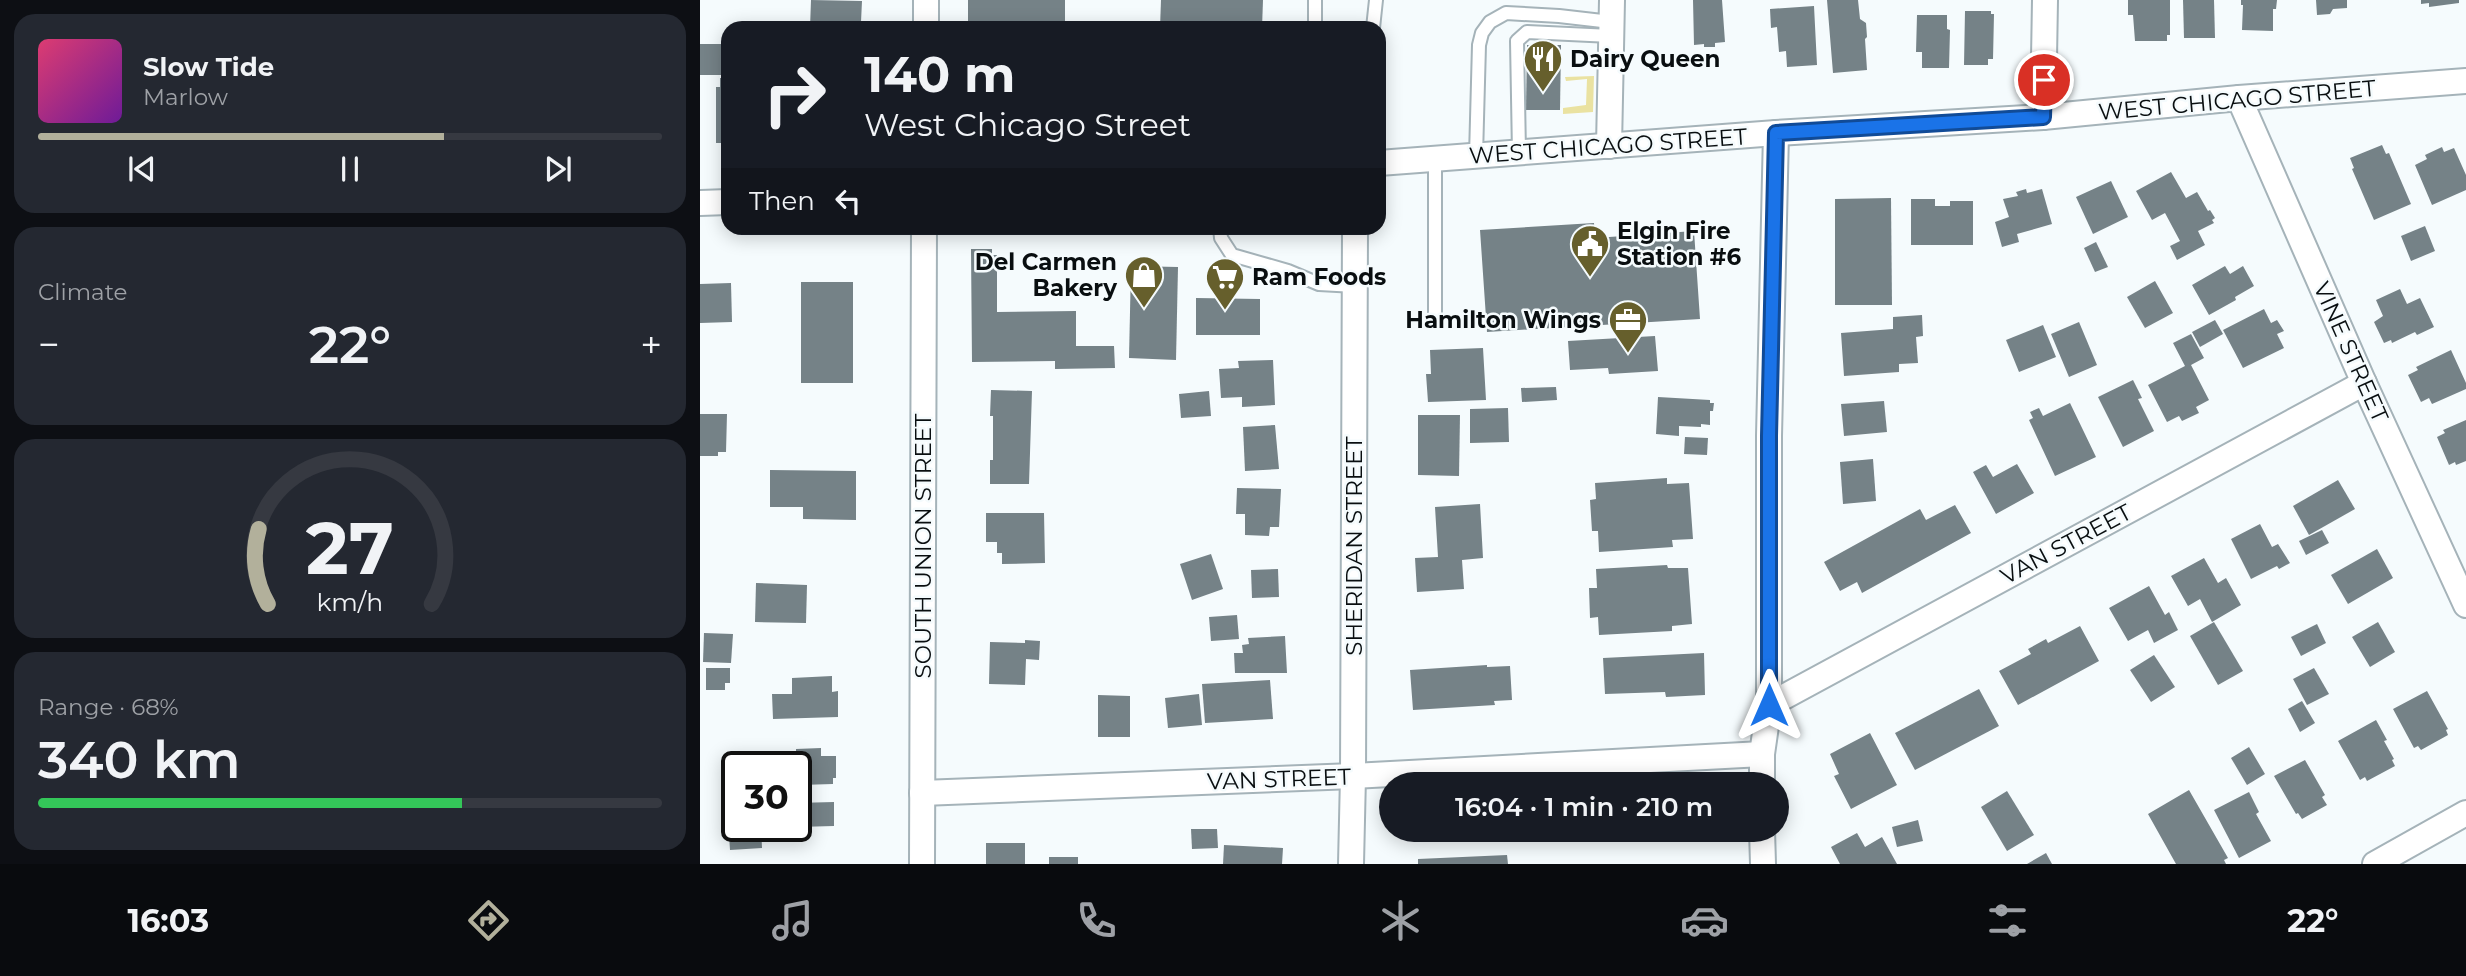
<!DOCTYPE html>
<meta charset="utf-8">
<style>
:root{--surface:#171b24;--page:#242831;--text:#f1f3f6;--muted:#9ea1a6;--line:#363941;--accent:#b2b09b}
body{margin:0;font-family:Montserrat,sans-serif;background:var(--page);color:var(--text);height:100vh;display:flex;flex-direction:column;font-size:26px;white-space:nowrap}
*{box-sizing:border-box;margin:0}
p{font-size:23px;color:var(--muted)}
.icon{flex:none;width:38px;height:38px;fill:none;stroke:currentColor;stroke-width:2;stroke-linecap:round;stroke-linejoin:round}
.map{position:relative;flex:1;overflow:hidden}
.side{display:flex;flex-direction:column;gap:14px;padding:14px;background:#0d0f14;width:700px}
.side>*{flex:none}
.top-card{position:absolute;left:21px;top:21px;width:665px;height:214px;border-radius:21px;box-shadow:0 4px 18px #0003;background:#171b24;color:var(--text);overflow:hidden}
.speed{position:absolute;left:21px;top:751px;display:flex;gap:14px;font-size:35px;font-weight:700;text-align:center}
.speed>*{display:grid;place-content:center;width:91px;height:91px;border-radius:50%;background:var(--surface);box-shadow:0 4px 18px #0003;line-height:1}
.speed .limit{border:4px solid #111;border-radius:10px;background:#fff;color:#111}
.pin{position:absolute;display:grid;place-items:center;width:60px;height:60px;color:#fff;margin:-30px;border:4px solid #fff;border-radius:50%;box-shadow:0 2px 7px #0007}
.me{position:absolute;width:77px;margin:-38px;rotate:0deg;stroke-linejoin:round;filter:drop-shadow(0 0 5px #0008)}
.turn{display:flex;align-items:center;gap:24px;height:147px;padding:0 28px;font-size:32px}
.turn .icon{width:91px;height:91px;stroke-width:2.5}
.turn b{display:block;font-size:49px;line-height:60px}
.then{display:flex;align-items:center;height:66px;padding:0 28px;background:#0003;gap:14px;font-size:26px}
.big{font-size:52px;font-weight:600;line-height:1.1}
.side .card{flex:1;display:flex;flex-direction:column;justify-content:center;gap:10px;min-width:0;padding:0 24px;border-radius:21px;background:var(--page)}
.side .dial{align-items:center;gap:0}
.dial svg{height:182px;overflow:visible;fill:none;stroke:var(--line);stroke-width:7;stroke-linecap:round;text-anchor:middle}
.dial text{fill:var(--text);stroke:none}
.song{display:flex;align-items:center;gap:21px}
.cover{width:84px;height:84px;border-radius:10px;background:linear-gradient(135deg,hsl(340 70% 55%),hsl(280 70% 35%))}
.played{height:7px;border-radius:4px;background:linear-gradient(90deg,var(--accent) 65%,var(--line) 65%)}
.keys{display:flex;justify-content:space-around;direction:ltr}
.heat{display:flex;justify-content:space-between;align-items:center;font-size:38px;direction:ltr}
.charge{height:10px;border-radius:5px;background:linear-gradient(90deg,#34c759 68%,var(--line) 0)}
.trip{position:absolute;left:679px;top:772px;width:410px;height:70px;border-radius:35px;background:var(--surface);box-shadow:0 4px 18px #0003;font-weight:600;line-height:70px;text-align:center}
.tab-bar{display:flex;height:112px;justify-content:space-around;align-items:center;background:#090b0e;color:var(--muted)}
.tab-bar .icon{width:49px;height:49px}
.tab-bar .active{color:var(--accent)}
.tab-bar b{font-size:32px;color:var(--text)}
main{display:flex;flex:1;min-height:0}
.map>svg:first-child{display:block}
</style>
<main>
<section class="side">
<div class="card">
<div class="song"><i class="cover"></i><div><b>Slow Tide</b><p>Marlow</p></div></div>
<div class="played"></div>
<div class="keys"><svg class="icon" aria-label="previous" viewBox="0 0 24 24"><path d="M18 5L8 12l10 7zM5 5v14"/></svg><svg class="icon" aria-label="pause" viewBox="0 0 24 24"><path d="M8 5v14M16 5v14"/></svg><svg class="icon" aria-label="next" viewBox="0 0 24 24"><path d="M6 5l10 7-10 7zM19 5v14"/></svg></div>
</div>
<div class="card"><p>Climate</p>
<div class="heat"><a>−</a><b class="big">22°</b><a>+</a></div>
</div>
<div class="card dial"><svg viewBox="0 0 100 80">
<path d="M14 69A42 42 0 1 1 86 69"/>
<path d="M14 69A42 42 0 0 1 10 36" stroke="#b2b09b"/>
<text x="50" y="56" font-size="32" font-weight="700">27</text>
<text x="50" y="72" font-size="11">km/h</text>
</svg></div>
<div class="card"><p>Range · 68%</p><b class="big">340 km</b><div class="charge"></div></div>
</section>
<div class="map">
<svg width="1766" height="864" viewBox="0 0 1766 864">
<rect width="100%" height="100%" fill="#f5fbfd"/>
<polygon fill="#eae2a1" points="894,76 893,112 863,114 863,108 886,105 887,79 866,81 865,77"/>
<g fill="#758287">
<polygon points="111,0 162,1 161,22 154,22 154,28 110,28"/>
<rect x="268" y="0" width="97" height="25"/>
<polygon points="461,0 563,0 562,28 460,28"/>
<polygon points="993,0 1022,0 1025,42 1015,43 1015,47 1004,47 1004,44 994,45"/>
<polygon points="1127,0 1158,0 1160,19 1166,23 1167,37 1165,39 1167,70 1133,73"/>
<polygon points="1428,0 1470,0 1470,35 1467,35 1467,41 1435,41 1433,15 1428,15"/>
<polygon points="1483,0 1514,0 1515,38 1484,38"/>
<polygon points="1541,0 1577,0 1576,9 1573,9 1573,31 1542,30 1543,5 1541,5"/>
<polygon points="1616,0 1647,0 1647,8 1633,9 1630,14 1617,15"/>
<polygon points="1721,0 1759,0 1759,3 1729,7 1729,3 1721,4"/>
<polygon points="1114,6 1117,65 1087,67 1086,51 1079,52 1077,27 1071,28 1070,9"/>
<polygon points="1265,11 1291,11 1291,14 1294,14 1293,59 1288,59 1288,65 1264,65"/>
<polygon points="1217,15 1247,15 1247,29 1250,30 1249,68 1222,68 1222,52 1216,52"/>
<rect x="0" y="44" width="28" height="31"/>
<polygon points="827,45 861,45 860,110 826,110"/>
<polygon points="20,78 28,78 28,143 16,143 16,87 20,87"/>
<polygon points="1682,145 1686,154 1689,153 1711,204 1674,220 1652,169 1654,168 1650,158"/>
<polygon points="1742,147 1744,152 1754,148 1766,175 1766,190 1732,205 1715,165 1727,159 1725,155"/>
<polygon points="1471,172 1486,198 1497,192 1508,211 1510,210 1515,218 1512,220 1514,223 1498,231 1505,245 1477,260 1470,246 1480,241 1465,213 1452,220 1436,191"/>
<polygon points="1411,181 1428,217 1393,234 1376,197"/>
<polygon points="1326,189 1327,193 1342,189 1352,224 1317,234 1319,242 1302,247 1295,222 1309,217 1303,199 1318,196 1316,192"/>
<polygon points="1191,198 1192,305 1135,305 1135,199"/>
<polygon points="1211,199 1235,199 1235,206 1250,206 1250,201 1273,201 1273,245 1211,245"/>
<polygon points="894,223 895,238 994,231 1000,319 787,332 780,230"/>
<polygon points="1725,226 1735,251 1711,261 1701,236"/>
<polygon points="1396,242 1408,267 1395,272 1384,248"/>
<polygon points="271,249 292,249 292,255 297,255 297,312 376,311 376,346 414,346 415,368 355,369 355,361 272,362"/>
<polygon points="431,266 478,267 476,360 429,358"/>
<polygon points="1525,266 1530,274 1543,266 1554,286 1535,297 1536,300 1509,315 1492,285"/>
<polygon points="1455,281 1473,313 1445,328 1427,297"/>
<rect x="101" y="282" width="52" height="101"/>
<polygon points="31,283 32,322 0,323 0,284"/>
<polygon points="1700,289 1707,304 1720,298 1734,327 1717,335 1715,332 1692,343 1691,340 1684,343 1674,322 1683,316 1676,300"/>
<polygon points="496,298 560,299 560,335 496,335"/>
<polygon points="1564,309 1571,323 1577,320 1584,331 1577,334 1584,348 1543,368 1523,330"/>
<polygon points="1222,315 1223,336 1216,337 1218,363 1199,364 1199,372 1144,376 1141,333 1193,329 1193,317"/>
<polygon points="1515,320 1523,334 1500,347 1492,332"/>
<polygon points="1379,322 1397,365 1369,377 1351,334"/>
<polygon points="1343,325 1356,357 1319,372 1306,340"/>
<polygon points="1491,334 1504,358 1491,365 1509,400 1496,407 1499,413 1482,421 1479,416 1467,422 1448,385 1485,366 1473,343"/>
<polygon points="955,336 958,371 909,374 908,368 870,370 868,341"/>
<polygon points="783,348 786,400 728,402 726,374 731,374 730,350"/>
<polygon points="1751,350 1766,383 1766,389 1732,404 1729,398 1721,402 1708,375 1718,370 1716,367"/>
<polygon points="573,360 575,405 542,407 542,397 521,398 519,369 539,368 538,361"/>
<polygon points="1433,380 1442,398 1438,399 1454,431 1423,447 1398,397"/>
<polygon points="856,387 857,400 822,402 821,388"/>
<polygon points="291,390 332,391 329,484 290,484 290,460 293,460 293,416 290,416"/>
<polygon points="509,391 511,416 481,418 479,394"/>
<polygon points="958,397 1010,400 1010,403 1014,403 1013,411 1010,411 1010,425 1001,424 1001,427 979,426 979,436 956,434"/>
<polygon points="1184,401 1187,432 1144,436 1141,404"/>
<polygon points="1370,403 1396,457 1355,476 1329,420 1333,418 1330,412 1339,408 1343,416"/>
<polygon points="808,408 809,442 770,443 770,409"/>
<polygon points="0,414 27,414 26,452 18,452 18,456 0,456"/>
<polygon points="718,415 760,415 759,476 718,475"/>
<polygon points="1766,420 1766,461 1756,465 1755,462 1749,465 1737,437 1745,433 1743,430"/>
<polygon points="575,425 579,469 545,471 543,427"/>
<polygon points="985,437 1008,438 1007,455 984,454"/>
<polygon points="1173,459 1176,501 1143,504 1140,462"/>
<polygon points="1317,464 1334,493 1296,514 1273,472 1286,465 1293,477"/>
<polygon points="70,470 156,471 156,520 103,519 103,507 70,507"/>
<polygon points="967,478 967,484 989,483 993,539 972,540 973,547 899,552 898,531 892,531 890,500 896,499 895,483"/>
<polygon points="1638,480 1655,509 1609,535 1593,506"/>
<polygon points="537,488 581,489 579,527 570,527 569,536 545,535 545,514 536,514"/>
<polygon points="780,504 783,558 762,560 764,589 717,592 715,558 738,557 735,507"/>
<polygon points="1255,505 1271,533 1162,593 1157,582 1140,591 1124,562 1220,509 1226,520"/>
<polygon points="286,513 344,513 345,563 302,564 302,553 297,553 297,542 286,542"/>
<polygon points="1560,524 1572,547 1578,544 1590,563 1579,569 1577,566 1551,579 1531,539"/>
<polygon points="1622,530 1629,543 1606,555 1599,541"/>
<polygon points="1677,549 1693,578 1648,604 1631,575"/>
<polygon points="511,554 523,589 492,600 480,564"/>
<polygon points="1504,558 1518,583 1526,578 1541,605 1512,622 1500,599 1488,606 1471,576"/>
<polygon points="967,565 968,568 988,568 992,624 972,626 972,631 899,635 898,617 890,618 889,588 897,588 896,569"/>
<polygon points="578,569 579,597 552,598 551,570"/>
<polygon points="56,583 107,585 106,623 55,622"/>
<polygon points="1449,586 1465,615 1469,612 1478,630 1454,643 1448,630 1428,641 1409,608"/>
<polygon points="537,615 539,639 511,641 509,617"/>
<polygon points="1514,622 1543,671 1518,685 1490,636"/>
<polygon points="1678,622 1695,652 1670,667 1652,637"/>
<polygon points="1617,624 1626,643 1601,656 1591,637"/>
<polygon points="1380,626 1399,661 1318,705 1299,671 1331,654 1328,649 1346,639 1348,643"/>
<polygon points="4,633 33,634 31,663 3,662"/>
<polygon points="585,636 587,673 535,673 534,653 543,653 542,645 549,644 548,638"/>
<polygon points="325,640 340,641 339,660 326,659 325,685 289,684 290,642 325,643"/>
<polygon points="1004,653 1005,695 966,697 965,692 905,694 903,658"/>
<polygon points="1454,655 1475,687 1451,702 1430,670"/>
<polygon points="787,665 787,667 810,666 812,700 794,701 795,705 713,710 710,670"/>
<polygon points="6,668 30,668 30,683 25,683 25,690 6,690"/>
<polygon points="1614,668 1629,694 1607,705 1593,679"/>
<polygon points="132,676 132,692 138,691 138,717 73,719 72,694 92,694 92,678"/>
<polygon points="570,680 573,719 505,723 502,684"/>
<polygon points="1279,689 1299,726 1215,770 1195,733"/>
<polygon points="1727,691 1748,729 1746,730 1748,735 1721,750 1718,746 1714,748 1693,709"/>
<polygon points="499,694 502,725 468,728 465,698"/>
<polygon points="398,695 430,696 430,737 398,737"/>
<polygon points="1602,701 1615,723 1600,732 1588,709"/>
<polygon points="1676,720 1687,740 1684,741 1694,759 1692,760 1695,766 1667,781 1665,777 1660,780 1638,741"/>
<polygon points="1170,733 1197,785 1151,809 1134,776 1139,774 1130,754"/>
<polygon points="1549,747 1565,774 1547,785 1531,758"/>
<polygon points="121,748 121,756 136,756 136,778 133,778 133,784 100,785 100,777 96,777 96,766 63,766 63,753 96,752 96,749"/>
<polygon points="1605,760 1625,795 1622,797 1627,805 1602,819 1598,813 1596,814 1574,776"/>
<polygon points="1489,790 1528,858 1524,860 1526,864 1476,864 1448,814"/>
<polygon points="1307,791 1334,835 1307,851 1281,807"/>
<polygon points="1549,792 1559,812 1556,814 1571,841 1539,858 1514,810"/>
<polygon points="134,802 134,826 97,827 96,803"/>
<polygon points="28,820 37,820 37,826 61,826 62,848 30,850"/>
<polygon points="1218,820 1223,841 1197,847 1192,827"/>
<polygon points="491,829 517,829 518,848 492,849"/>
<polygon points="1157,833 1165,847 1182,837 1197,864 1140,864 1131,847"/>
<rect x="286" y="843" width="39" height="21"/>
<polygon points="524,845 583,848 582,864 523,864"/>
<polygon points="1346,853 1352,864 1327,864"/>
<polygon points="807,855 808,864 718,864 718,859"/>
<rect x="349" y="857" width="29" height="7"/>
</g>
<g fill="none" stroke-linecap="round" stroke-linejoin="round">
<g stroke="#a5b3b9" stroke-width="16">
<g id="lane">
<polyline points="615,0 615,28"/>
<polyline points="673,28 676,0"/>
<polyline points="819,153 817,41 827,32 911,36"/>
<polyline points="776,156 779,45 782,33 790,22 806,13 859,16 911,22"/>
<polyline points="735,159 735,321"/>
<polyline points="520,228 521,238 532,255 588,271 619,284 655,286"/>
</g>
</g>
<g stroke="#a5b3b9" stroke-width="28">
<g id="street">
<polyline points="226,28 226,0"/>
<polyline points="1539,98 1664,383 1766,605"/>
<polyline points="1343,117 1345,0"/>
<polyline points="909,146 912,0"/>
<polyline points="679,163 1076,133 1343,117 1539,98 1766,81"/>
<polyline points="0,203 28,202"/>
<polyline points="1069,705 1664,383"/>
<polyline points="1062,784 1062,754 1069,705 1069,436 1076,133"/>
<polyline points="222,793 653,776 1062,754"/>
<polyline points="1062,830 1063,864"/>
<polyline points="222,864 224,228"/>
<polyline points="651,864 653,776 655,228"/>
<polyline points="1675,864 1766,813"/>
</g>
</g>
<use href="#lane" stroke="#fff" stroke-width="12"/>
<use href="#street" stroke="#fff" stroke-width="24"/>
</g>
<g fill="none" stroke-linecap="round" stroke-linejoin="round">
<g stroke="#114b97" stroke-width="18">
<polyline id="route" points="1069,705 1069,436 1076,133 1343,117 1344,80"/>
</g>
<use href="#route" stroke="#1a73e8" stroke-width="12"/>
</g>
<defs>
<g id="restaurant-pin" transform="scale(2.0125)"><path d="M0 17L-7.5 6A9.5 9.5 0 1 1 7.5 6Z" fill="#665f2c" stroke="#f5fbfd"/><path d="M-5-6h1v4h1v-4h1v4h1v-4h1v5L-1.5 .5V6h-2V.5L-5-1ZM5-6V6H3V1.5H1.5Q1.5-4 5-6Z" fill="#fff"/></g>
<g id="civic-pin" transform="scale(2.0125)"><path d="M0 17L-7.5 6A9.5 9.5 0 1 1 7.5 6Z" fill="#665f2c" stroke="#f5fbfd"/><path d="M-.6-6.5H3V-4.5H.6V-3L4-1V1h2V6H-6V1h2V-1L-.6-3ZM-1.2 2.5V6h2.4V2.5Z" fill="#fff"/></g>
<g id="shop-pin" transform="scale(2.0125)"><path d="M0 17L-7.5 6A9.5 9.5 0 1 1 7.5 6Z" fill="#665f2c" stroke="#f5fbfd"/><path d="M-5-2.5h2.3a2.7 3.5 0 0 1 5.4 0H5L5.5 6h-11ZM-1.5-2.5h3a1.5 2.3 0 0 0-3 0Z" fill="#fff"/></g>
<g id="supermarket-pin" transform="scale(2.0125)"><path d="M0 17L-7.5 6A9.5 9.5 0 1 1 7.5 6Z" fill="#665f2c" stroke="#f5fbfd"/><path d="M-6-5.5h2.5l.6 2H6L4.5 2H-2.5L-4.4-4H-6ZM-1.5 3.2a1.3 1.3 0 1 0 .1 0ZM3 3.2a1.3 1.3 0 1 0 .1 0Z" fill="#fff"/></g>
<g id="office-pin" transform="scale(2.0125)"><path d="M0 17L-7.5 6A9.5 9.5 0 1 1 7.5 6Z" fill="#665f2c" stroke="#f5fbfd"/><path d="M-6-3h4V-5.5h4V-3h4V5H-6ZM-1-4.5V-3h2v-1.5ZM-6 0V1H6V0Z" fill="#fff"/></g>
</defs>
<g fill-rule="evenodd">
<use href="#restaurant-pin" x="843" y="59"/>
<use href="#civic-pin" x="890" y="244"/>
<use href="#shop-pin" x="444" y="275"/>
<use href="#supermarket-pin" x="525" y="277"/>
<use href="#office-pin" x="928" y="320"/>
</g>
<g text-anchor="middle" stroke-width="5" stroke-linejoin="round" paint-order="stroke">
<g font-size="23" font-weight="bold" fill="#090e10" stroke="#f5fbfd" text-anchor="start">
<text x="870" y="67">Dairy Queen</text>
<text x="917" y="239">Elgin Fire<tspan x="917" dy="26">Station #6</tspan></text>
<text x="417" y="270" text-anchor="end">Del Carmen<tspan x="417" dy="26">Bakery</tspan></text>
<text x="552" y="285">Ram Foods</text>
<text x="901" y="328" text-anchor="end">Hamilton Wings</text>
</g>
<g font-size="23" fill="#090e10" stroke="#f5fbfd">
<text transform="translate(1537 100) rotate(-5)" y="8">WEST CHICAGO STREET</text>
<text transform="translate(908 146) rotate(-4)" y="8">WEST CHICAGO STREET</text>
<text transform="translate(1651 352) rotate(66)" y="8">VINE STREET</text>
<text transform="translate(1366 544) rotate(-28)" y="8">VAN STREET</text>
<text transform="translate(223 546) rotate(-90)" y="8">SOUTH UNION STREET</text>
<text transform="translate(654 546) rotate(-90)" y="8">SHERIDAN STREET</text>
<text transform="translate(579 779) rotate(-2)" y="8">VAN STREET</text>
</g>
</g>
</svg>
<div class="speed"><div class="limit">30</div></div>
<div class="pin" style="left:1344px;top:80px;background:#d93025"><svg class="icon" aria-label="arrive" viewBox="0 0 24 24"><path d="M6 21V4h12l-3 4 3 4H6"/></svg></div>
<svg class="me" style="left:1069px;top:705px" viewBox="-20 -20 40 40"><path d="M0-17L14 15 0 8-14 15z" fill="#1a73e8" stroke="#fff" stroke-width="4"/></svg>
<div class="trip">16:04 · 1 min · 210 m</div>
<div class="top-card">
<div class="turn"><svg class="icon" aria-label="right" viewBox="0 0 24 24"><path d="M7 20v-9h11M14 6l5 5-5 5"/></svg><div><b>140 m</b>West Chicago Street</div></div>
<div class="then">Then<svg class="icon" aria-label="left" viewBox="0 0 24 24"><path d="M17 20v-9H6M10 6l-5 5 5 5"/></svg></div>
</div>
</div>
</main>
<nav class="tab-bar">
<b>16:03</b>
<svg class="icon active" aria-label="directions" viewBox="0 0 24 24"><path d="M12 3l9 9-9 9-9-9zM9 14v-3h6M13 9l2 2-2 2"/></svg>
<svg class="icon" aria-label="music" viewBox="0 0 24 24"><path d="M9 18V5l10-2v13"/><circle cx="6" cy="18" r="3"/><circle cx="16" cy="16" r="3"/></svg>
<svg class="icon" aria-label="phone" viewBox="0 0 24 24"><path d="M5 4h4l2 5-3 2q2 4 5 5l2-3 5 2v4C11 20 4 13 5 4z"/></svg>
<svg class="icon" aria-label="climate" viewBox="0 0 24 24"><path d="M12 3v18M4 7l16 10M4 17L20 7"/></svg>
<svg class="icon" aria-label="car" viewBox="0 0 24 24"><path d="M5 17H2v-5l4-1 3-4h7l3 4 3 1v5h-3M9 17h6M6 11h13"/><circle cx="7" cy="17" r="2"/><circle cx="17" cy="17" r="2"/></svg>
<svg class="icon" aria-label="filters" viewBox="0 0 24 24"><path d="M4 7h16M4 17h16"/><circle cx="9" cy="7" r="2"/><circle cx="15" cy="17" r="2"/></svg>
<b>22°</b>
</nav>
